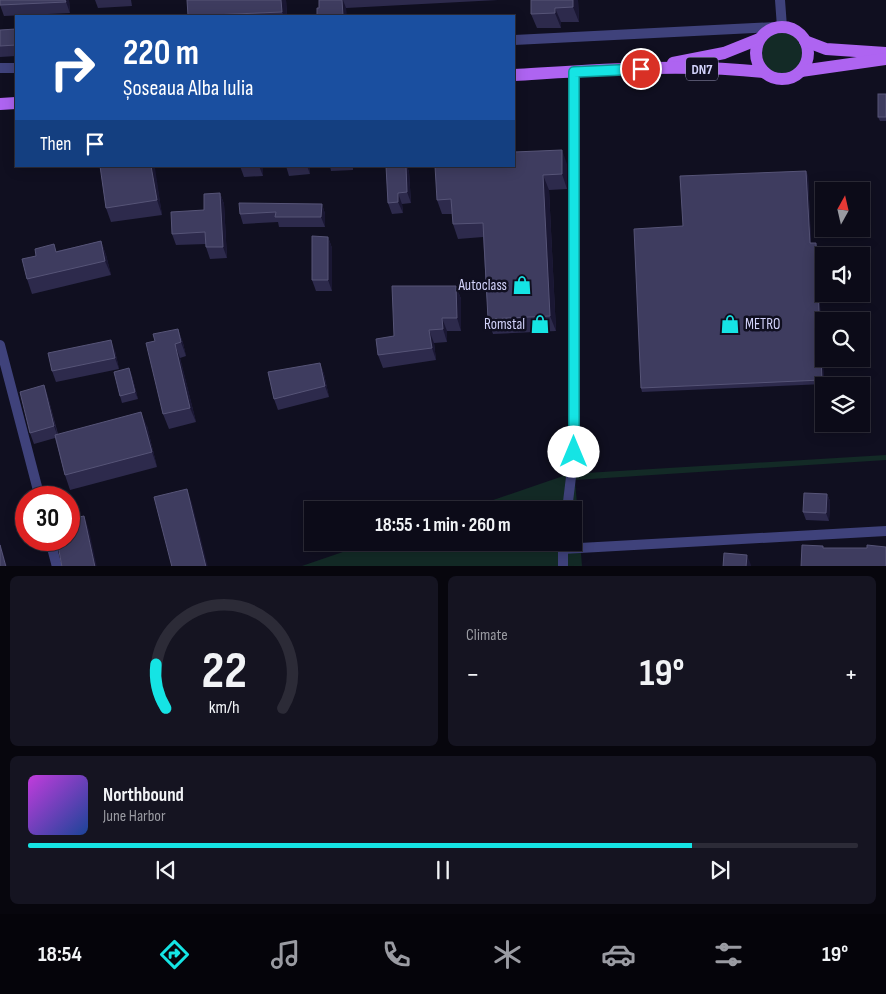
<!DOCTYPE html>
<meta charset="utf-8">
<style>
:root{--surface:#0c0b18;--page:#151421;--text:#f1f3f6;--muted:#9a9ba2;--line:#2c2b37;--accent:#15e4e4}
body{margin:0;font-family:"Sofia Sans Condensed",sans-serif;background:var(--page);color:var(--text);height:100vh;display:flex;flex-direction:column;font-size:19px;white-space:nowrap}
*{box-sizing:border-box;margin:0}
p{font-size:16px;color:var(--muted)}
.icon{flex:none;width:28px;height:28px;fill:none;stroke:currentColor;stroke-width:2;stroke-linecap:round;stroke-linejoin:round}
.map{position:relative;height:566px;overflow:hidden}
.sheet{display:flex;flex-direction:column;gap:10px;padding:10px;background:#07060d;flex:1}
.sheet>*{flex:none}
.top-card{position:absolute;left:15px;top:15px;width:500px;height:152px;border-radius:0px;box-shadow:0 2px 12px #0003,0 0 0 1px var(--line);background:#1a4fa0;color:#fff;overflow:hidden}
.needle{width:32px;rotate:8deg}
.tools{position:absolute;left:815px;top:182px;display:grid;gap:10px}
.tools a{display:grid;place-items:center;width:55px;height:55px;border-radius:0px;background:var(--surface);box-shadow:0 2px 12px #0003,0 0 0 1px var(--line);font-size:25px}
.speed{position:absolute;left:15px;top:486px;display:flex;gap:10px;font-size:25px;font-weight:700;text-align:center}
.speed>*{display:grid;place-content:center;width:65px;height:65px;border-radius:50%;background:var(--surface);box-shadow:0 2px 12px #0003,0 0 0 1px var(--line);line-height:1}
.speed .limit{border:8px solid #d22;background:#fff;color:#111}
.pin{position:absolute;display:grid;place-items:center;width:42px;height:42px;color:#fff;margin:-21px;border:2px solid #fff;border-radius:50%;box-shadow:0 1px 5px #0007}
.me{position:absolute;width:55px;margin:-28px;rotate:0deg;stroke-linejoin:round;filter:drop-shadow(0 0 4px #0008)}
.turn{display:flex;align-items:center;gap:18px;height:105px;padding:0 25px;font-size:22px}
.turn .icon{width:65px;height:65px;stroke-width:2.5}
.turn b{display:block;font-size:35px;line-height:42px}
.then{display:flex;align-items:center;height:48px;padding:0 25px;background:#0003;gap:10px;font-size:19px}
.big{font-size:38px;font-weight:700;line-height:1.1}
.sheet .tile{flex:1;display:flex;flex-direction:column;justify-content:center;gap:8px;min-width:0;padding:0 18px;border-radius:8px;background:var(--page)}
.sheet .dial{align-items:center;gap:0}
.dial svg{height:130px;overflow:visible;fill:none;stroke:var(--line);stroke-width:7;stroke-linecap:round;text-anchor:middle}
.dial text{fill:var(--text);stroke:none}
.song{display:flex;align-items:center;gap:15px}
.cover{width:60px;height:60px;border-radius:8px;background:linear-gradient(135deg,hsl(290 70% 55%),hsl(220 70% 35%))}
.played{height:5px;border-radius:2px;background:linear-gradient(90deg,var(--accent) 80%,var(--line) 80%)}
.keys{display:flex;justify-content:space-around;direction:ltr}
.heat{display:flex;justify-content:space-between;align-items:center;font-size:28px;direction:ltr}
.sheet .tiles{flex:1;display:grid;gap:10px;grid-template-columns:1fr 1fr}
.tile:last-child{grid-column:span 2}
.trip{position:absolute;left:304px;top:501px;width:278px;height:50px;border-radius:0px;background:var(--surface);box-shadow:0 2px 12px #0003,0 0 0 1px var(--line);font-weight:700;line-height:50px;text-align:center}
.menu{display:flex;height:80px;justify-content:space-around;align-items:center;background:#05040a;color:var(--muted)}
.menu .icon{width:35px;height:35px}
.menu .selected{color:var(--accent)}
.menu b{font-size:22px;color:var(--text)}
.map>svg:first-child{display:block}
</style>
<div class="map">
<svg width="886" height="567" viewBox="0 0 886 567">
<rect width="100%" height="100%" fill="#100f20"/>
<g fill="#132a26">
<circle cx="782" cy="53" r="21"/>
<polygon points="886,455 886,460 575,480 582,566 299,567 369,543 572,542 572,510 464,510 569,474"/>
</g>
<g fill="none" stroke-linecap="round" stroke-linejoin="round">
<g stroke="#3f427b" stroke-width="10">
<polyline points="780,0 782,27"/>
<polyline points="514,40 776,27"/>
<polyline points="0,68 16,68"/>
<polyline points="0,345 40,498"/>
<polyline points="567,510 574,452 574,72"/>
<polyline points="50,540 57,567"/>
<polyline points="563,543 563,567"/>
<polyline points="562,549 886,531"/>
</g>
<g stroke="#ae64f1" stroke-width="12">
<circle cx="782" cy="53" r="26"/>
<polyline points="805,41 826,49 886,53"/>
<polyline points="673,63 724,53 759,39"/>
<polyline points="801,71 886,59"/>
<path d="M514 75C596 70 681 63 764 72"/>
<polyline points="0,104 16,103"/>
</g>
</g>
<g fill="#2d2a4c">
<polygon points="0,0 69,0 70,13 4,16 0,5"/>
<polygon points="95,0 131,0 132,6 98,8"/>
<polygon points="187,0 286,0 287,16 188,16"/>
<polygon points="319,0 498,0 346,8 319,8"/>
<polygon points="578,0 579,22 561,22 561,28 537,28 531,14"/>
<polygon points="16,29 16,56 0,57 0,30"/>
<polygon points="886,94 886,121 880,121 878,117"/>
<polygon points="567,164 567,189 549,190 556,331 493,334 488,319 483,237 458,239 453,224 452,214 442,214 437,200"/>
<polygon points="100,166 154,166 162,215 111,222 106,208"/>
<polygon points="240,166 263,166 263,176 244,177"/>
<polygon points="286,166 309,166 310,174 289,176"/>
<polygon points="330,166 353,166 353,170 331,171"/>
<polygon points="386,166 407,166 409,172 411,203 402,204 403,213 392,214 388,203"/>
<polygon points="808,175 811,243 817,247 824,384 642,392 641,388 683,226"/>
<polygon points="220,193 224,204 227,258 210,259 206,247 206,244 176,245 172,234 204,210"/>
<polygon points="322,204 325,214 325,227 279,227 278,222 243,224 240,214"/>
<polygon points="328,237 332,248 332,291 316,291 312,280"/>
<polygon points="101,241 106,255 111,275 32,294 27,279 57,251"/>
<polygon points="456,286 461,299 461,331 447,331 447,342 434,343 436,360 383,368 378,355 394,336"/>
<polygon points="178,329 183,343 186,356 180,358 196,422 169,429 163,414 155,341"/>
<polygon points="115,351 119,369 56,382 52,371"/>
<polygon points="320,363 324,374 329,397 278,410 274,399"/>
<polygon points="129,368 132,376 138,399 122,403 120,396"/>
<polygon points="44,385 48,397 58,434 147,426 157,467 70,490 65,475 55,438 34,444 30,433"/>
<polygon points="827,494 830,501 829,521 806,520 803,512"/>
</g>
<g fill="#1a1733">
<polygon points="65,0 69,0 70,13 66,2"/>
<polygon points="281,0 286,0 287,16 284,16 282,12"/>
<polygon points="342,0 343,0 346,8 347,16 343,16"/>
<polygon points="573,0 578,0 579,22 573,7"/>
<polygon points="555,8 561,22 561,28 555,13"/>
<polygon points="562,150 567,164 567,189 562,174"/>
<polygon points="151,166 154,166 155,168 162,215 157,200"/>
<polygon points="259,166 263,166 263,176"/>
<polygon points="307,166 309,166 310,174"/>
<polygon points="406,166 407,166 409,172 411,203 407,192"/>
<polygon points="806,171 808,175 811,247 810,243"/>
<polygon points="543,175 549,190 556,331 550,316"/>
<polygon points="220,193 224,204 227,258 223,247"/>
<polygon points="398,193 402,204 403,213 398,202"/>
<polygon points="322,204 325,214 325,227 321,217"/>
<polygon points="328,237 332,248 332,291 328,280"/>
<polygon points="101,241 106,255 111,275 105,261"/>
<polygon points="816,243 817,247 824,384 822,380"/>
<polygon points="456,286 461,299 461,331 457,318"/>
<polygon points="442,318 447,331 447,342 443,329"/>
<polygon points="178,329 183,343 186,356 181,342"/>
<polygon points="429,330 434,343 436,360 432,348"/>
<polygon points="111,340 115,351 119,369 115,358"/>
<polygon points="175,344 180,358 196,422 190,408"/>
<polygon points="320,363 324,374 329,397 325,386"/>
<polygon points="129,368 132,376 138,399 135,392"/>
<polygon points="44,385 48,397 58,437 54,426"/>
<polygon points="141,412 147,426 157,467 152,452"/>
<polygon points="187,489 192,503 208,567 206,567"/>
<polygon points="827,494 830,501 829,521 826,513"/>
<polygon points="84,516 89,530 97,567 95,567"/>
<polygon points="0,542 7,567 6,567 0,545"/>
<polygon points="747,555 751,565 751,567 746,567"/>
</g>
<g fill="#3e3c5f" stroke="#565477">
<polygon points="0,0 65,0 66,2 0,5"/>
<polygon points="187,0 281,0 282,12 188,16"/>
<polygon points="319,0 342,0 343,16 317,16 317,8 319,8"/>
<polygon points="531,0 573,0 573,7 555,8 555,13 531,14"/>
<polygon points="16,29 16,45 0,46 0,30"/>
<rect x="878" y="94" width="8" height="23"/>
<polygon points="562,150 562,174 543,175 550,316 488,319 483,223 453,224 451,199 437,200 435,166 514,166 514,152"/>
<polygon points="100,166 151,166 157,200 106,208"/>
<polygon points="386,166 406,166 407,192 398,193 398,202 388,203"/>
<polygon points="806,171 810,243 816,243 822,380 641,388 634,229 683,226 680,176"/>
<polygon points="220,193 223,247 206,247 205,232 172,234 171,212 204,210 204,194"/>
<polygon points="239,203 322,204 321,217 275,217 276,212 240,214"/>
<polygon points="312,236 328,237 328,280 312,280"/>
<polygon points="101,241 105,261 27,279 22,259 36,256 35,249 54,244 56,252"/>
<polygon points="392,286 456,286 457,318 442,318 443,329 429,330 432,348 378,355 376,339 394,336"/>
<polygon points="178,329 181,342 175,344 190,408 163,414 146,343 155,341 153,334"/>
<polygon points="111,340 115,358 52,371 48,353"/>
<polygon points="320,363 325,386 274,399 268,372"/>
<polygon points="129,368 135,392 120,396 114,372"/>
<polygon points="44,385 54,426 30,433 20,392"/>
<polygon points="141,412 152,452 65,475 55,435"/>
<polygon points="187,489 206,567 172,567 154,497"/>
<polygon points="804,493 827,494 826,513 803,512"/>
<polygon points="84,516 95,567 62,567 57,540 69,540 69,519"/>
<polygon points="0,545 6,567 0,567"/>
<polygon points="802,545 823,546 823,548 867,548 867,545 886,547 886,567 801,567"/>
<polygon points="724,553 747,555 746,567 723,567"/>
</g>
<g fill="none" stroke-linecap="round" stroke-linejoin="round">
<g stroke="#0e9494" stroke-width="12">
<polyline id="route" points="574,452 574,72 641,69"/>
</g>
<use href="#route" stroke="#15e4e4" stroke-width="9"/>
</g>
<defs>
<g id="shop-bare" transform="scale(1.5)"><path d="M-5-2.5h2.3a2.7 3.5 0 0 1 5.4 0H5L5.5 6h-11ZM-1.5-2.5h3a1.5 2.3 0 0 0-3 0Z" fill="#15e4e4" stroke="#100f20" stroke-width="2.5" paint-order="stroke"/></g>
</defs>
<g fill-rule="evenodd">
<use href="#shop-bare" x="522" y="285"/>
<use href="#shop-bare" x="540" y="324"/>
<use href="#shop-bare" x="730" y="324"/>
</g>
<g text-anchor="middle" stroke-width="5" stroke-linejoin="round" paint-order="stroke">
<rect fill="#100f20" stroke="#9898b9" stroke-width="1" x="686" y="57.5" width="32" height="23" rx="4"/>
<g font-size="14" font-weight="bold" fill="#d3d3fb">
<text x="702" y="74">DN7</text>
</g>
<g font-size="15" fill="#d3d3fb" stroke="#100f20" text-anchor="end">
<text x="507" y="290">Autoclass</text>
<text x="525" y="329">Romstal</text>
<text x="745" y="329" text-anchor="start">METRO</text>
</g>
</g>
</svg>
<div class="tools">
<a><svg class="needle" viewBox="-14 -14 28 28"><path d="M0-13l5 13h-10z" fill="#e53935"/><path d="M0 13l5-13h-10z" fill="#9a9ba2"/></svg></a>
<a><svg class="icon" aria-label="sound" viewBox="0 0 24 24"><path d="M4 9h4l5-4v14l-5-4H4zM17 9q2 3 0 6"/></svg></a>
<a><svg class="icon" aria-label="search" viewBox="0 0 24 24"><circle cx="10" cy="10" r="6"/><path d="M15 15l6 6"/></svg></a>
<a><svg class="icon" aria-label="layers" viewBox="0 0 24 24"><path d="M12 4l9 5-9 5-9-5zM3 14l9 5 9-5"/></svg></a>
</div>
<div class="speed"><div class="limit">30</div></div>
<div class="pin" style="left:641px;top:69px;background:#d93025"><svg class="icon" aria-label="arrive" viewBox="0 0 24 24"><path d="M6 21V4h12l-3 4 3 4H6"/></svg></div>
<svg class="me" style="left:574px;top:452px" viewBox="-20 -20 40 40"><circle r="19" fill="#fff"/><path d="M0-13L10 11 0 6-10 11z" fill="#15e4e4"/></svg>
<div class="trip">18:55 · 1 min · 260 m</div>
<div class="top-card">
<div class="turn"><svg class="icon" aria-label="right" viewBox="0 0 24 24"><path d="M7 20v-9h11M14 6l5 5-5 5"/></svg><div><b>220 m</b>Șoseaua Alba Iulia</div></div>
<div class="then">Then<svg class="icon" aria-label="arrive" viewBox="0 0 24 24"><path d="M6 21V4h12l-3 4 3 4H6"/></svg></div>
</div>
</div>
<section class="sheet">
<div class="tiles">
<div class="tile dial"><svg viewBox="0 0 100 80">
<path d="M14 69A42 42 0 1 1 86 69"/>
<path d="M14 69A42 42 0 0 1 8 42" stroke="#15e4e4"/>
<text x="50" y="56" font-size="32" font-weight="700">22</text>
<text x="50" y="72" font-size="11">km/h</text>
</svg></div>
<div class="tile"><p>Climate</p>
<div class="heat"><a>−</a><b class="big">19°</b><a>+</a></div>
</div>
<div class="tile">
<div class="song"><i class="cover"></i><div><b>Northbound</b><p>June Harbor</p></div></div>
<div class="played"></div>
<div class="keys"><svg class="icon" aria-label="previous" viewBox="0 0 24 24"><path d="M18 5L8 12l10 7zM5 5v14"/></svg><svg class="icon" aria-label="pause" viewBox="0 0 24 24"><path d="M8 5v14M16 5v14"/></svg><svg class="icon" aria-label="next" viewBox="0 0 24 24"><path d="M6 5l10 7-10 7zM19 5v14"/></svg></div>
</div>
</div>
</section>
<nav class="menu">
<b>18:54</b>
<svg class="icon selected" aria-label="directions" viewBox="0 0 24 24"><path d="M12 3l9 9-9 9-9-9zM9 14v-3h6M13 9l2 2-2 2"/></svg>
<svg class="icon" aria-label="music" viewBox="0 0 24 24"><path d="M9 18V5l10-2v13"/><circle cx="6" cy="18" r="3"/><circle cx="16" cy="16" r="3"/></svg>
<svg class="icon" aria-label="phone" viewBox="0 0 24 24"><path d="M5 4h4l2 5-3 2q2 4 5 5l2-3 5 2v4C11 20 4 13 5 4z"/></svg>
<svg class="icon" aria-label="climate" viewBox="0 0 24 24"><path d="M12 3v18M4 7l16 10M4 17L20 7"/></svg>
<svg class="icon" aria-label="car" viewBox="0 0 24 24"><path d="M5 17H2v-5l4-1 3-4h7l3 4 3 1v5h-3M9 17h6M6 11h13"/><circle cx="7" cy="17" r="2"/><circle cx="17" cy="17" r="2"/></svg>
<svg class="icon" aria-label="filters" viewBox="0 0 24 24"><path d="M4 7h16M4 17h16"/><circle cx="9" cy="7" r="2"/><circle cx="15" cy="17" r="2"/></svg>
<b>19°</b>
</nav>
